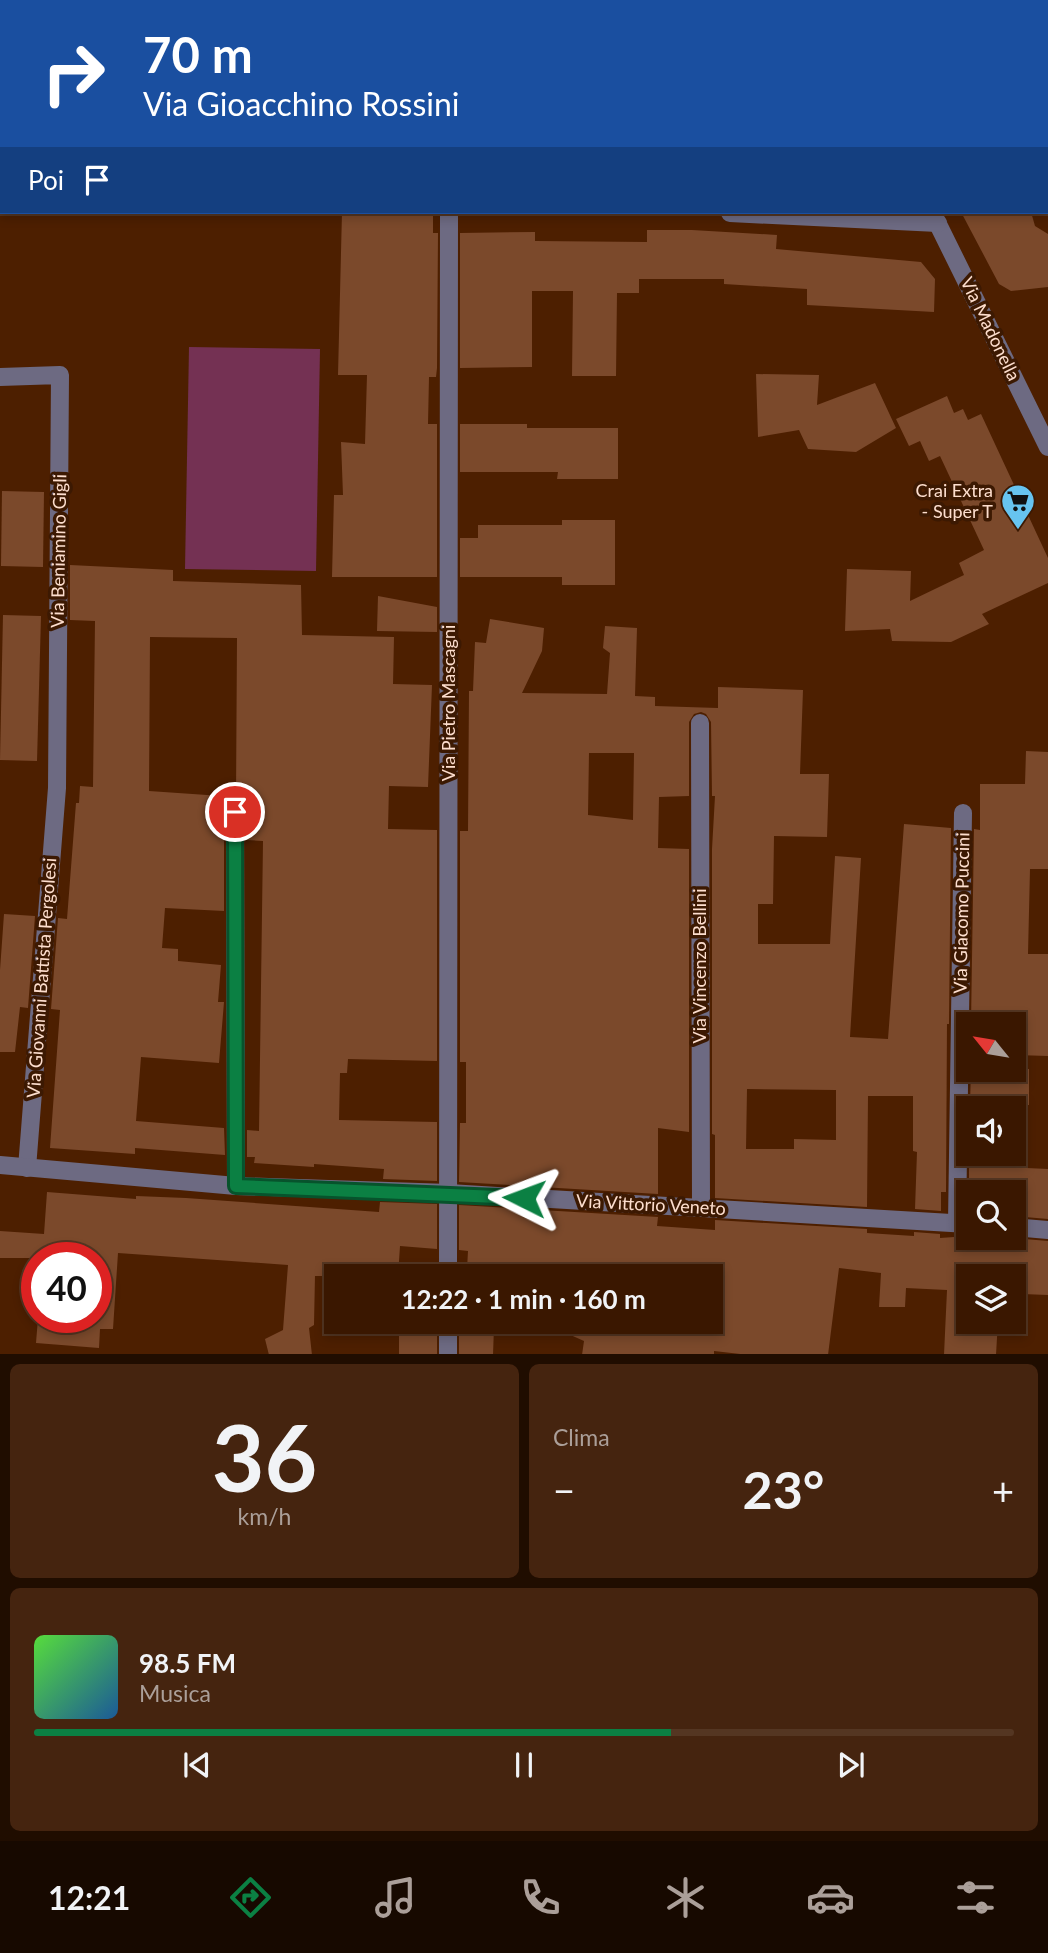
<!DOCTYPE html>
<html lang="it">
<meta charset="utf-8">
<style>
:root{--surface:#3a1700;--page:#45240f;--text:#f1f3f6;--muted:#ab9f99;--line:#543622;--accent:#0b8043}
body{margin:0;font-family:Lato,sans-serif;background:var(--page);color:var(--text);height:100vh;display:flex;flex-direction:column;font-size:26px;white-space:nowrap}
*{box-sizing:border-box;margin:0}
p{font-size:23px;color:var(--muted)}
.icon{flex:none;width:38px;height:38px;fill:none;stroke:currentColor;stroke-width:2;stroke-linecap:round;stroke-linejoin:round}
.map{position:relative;height:1354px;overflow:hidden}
.sheet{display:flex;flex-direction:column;gap:10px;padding:10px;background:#200d00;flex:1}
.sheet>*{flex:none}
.hud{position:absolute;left:0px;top:0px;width:1048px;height:214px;box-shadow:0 4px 10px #0003,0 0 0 2px var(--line);background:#1a4fa0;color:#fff;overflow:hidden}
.needle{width:46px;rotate:300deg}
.tools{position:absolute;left:956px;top:1012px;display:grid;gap:14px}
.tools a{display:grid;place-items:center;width:70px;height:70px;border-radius:0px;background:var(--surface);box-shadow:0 4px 10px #0003,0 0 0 2px var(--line);font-size:35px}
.speed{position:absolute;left:21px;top:1242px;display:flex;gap:14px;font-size:35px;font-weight:700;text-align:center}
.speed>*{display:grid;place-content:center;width:91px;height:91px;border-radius:50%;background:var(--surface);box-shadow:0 4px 10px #0003,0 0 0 2px var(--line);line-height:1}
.speed .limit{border:10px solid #d22;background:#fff;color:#111}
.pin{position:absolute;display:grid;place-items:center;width:60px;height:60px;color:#fff;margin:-30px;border:4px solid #fff;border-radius:50%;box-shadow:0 2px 7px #0007}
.me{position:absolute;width:77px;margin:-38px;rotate:273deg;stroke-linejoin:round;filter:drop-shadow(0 0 5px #0008)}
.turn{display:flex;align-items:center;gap:24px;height:147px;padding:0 28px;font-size:32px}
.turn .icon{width:91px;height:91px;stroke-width:2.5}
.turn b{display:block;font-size:49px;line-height:60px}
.then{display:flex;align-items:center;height:66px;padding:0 28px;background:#0003;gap:14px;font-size:26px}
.big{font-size:52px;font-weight:700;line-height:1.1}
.sheet .widget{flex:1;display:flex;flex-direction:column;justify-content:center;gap:10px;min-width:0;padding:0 24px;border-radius:10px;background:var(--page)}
.sheet .dial{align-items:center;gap:0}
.dial b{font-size:91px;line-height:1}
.song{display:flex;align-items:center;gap:21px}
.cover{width:84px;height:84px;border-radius:10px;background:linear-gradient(135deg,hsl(110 70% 55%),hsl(210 70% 35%))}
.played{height:7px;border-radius:4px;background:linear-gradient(90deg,var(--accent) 65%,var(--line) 65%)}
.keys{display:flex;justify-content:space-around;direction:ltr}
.heat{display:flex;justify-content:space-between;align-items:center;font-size:38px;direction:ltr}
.sheet .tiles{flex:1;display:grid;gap:10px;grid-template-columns:1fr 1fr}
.widget:last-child{grid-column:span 2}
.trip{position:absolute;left:324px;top:1264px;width:399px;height:70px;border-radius:0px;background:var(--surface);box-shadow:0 4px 10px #0003,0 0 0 2px var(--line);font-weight:700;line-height:70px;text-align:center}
.dock{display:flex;height:112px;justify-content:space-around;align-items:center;background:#170900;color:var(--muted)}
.dock .icon{width:49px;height:49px}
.dock .selected{color:var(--accent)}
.dock b{font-size:32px;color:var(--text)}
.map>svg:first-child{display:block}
</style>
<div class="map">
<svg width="1048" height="1355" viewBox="0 0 1048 1355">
<rect width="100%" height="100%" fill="#4d1f00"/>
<polygon fill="#743153" points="189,347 320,349 316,571 185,569"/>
<g fill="#7b492b" fill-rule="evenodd">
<polygon points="342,212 433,212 433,233 438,233 437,368 436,377 429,377 428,424 437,424 437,577 332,577 334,495 343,495 341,442 365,444 367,375 338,375"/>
<polygon points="961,212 1031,212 1035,226 1048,234 1048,287 1011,291 999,284"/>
<polygon points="647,230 692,230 777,235 776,249 921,262 935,279 934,312 807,305 807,289 724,284 724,279 639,279 639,293 617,293 616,376 572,376 573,291 532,291 532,367 460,368 460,233 535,232 535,241 647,242"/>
<polygon points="756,374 819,375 817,405 875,383 896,428 856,452 808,449 799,430 758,437"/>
<polygon points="947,396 954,413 963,409 968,420 981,414 1048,558 1048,583 982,614 989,624 951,642 892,641 890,629 845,631 847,569 911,571 910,601 964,575 959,563 984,550 940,456 929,461 920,441 909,446 896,419"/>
<polygon points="460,424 527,424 527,428 618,428 618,479 557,479 558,472 460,472"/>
<polygon points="2,491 44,492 43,567 1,566"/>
<polygon points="562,520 615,520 615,585 562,585 562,577 460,577 460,538 478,538 478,525 562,525"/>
<path d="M70 565 173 570V581L301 585 302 635 394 637 393 684 432 685 428 787 389 786 388 829 437 830V1061L348 1059 347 1073H340L339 1120 437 1122V1181L383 1179 384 1169 314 1164V1167L254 1163 255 1157H247V1130L259 1131 263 841 246 840 245 807 236 801 229 803 224 812V911L165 908 162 948 178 949V961L221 965 218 1002H224L219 1063 141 1057 136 1121 224 1128 225 1155 135 1148V1154L50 1148 60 1010 51 1009 58 918 67 919 76 803H79L80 786 93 787 95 621 70 620ZM150 637 237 638 236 797 149 791Z"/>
<polygon points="378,596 437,607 437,632 377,631"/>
<polygon points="3,615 41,616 37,761 0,760"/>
<path d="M490 619 544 628 542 651 522 693 607 694 610 653 603 648 605 626 637 628 635 696 655 697V706L718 708V687L803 690 800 774H829L827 837 774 836 773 904H758V944H830L835 856 861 858 850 1037 888 1039 904 824 951 828 949 1024H947L946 1192H941V1211L915 1209 917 1152 913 1151V1096H868L867 1207 715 1198V1135L712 1134V849L715 796H712L711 722 706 714 701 712 694 714 689 722V796L659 797 658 848 689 849V1132L658 1128V1194L459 1182 460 1123H466V1062H460V831H468L469 691H473L475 642 486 643ZM589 753H634L633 820 588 815ZM747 1089 836 1090V1140L794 1139V1149H746Z"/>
<polygon points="1026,751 1048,752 1048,869 1030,869 1028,954 1048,954 1048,1056 1013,1055 1013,1024 971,1024 974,829 980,830 980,784 1025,784"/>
<polygon points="4,914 35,916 28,1008 20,1007 15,1052 0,1052 0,970"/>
<polygon points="971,1069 1029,1069 1029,1105 970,1103"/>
<polygon points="969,1153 1007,1154 1006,1167 1048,1169 1048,1219 1013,1216 1013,1192 969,1192"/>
<polygon points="47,1192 136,1199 136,1196 186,1198 379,1212 380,1202 437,1204 437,1249 400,1246 398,1276 315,1276 314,1325 309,1328 312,1355 269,1355 265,1339 283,1330 288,1265 118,1253 113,1329 100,1329 99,1348 36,1343 38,1318 96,1318 96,1258 0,1258 0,1231 44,1234"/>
<polygon points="459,1205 658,1217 657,1226 715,1230 715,1220 867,1229 867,1233 914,1236 914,1232 940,1234 940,1238 968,1236 968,1239 1013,1242 1013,1238 1048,1241 1048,1295 1022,1294 1023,1283 1017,1282 1018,1276 968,1276 968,1321 998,1321 996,1355 944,1355 947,1290 906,1288 905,1307 879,1307 881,1273 839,1268 828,1355 749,1355 714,1351 714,1355 582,1355 584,1341 539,1321 710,1322 710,1276 522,1276 522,1272 467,1269 468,1251 459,1250"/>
<polygon points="399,1321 431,1321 431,1325 437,1326 437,1355 399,1355"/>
<polygon points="459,1326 494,1327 493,1355 459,1355"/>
</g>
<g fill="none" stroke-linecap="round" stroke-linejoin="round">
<g stroke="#6d6a82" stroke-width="18">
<polyline points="632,0 637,2"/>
<polyline points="844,0 844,2"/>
<polyline points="449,2 449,0"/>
<polyline points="932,212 1048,447"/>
<polyline points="730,213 938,223"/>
<polyline points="0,377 60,375 57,788 27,1168"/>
<polyline points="700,723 701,1208"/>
<polyline points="235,812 236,1186"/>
<polyline points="0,1165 236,1186 449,1193 968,1224"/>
<polyline points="957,1223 963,813"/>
<polyline points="1013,1227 1048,1230"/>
<polyline points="448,1276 449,212"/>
<polyline points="448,1355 448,1321"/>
</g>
</g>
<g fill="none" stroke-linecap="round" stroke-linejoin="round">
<g stroke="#07532c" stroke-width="18">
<polyline id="route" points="235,812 236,1186 524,1198"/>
</g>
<use href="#route" stroke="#0b8043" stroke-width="12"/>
</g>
<defs>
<g id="supermarket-pin" transform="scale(1.75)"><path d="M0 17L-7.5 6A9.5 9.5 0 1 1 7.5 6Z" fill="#67c4f0" stroke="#3c1902"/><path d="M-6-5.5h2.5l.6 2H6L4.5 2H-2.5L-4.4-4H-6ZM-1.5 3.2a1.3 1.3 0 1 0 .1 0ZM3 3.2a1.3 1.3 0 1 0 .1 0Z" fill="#111"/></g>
</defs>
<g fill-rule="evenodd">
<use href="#supermarket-pin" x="1018" y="501"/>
</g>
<g text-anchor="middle" stroke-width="7" stroke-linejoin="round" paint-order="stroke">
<g font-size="18" fill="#fddece" stroke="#3c1902">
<text transform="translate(990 329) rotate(64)" y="6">Via Madonella</text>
<text transform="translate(59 551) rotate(-89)" y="6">Via Beniamino Gigli</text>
<text transform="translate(449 703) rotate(-90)" y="6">Via Pietro Mascagni</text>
<text transform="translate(962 913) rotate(-89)" y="6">Via Giacomo Puccini</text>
<text transform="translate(700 966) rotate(-90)" y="6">Via Vincenzo Bellini</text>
<text transform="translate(42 978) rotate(-86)" y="6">Via Giovanni Battista Pergolesi</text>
<text transform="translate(651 1205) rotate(3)" y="6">Via Vittorio Veneto</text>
</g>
<g font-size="18" fill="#fddece" stroke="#3c1902" text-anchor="end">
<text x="993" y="497">Crai Extra<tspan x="993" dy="21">- Super T</tspan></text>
</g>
</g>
</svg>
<div class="tools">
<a><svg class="needle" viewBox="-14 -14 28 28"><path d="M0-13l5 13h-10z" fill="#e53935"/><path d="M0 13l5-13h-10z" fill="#ab9f99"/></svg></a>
<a><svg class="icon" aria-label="sound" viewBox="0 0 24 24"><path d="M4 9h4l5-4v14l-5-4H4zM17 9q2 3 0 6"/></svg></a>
<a><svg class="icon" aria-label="search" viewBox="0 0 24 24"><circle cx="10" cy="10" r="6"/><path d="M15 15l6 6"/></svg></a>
<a><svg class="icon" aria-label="layers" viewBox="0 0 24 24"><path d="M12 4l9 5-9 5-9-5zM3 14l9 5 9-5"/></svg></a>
</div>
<div class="speed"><div class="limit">40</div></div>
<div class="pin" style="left:235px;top:812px;background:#d93025"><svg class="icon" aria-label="arrive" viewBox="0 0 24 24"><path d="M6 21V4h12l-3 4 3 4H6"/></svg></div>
<svg class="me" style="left:524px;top:1198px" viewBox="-20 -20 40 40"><path d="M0-17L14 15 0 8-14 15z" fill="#0b8043" stroke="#fff" stroke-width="4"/></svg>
<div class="trip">12:22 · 1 min · 160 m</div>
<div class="hud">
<div class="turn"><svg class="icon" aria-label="right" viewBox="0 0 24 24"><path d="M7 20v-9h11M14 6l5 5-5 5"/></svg><div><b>70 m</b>Via Gioacchino Rossini</div></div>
<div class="then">Poi<svg class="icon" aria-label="arrive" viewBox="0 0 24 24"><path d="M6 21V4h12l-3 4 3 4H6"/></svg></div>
</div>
</div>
<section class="sheet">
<div class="tiles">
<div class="widget dial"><b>36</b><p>km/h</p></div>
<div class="widget"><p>Clima</p>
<div class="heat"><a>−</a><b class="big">23°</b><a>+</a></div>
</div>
<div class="widget">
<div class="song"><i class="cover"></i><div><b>98.5 FM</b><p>Musica</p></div></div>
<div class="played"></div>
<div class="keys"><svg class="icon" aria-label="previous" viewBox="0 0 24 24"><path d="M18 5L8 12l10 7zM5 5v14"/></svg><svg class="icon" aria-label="pause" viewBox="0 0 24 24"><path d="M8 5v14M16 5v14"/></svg><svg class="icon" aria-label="next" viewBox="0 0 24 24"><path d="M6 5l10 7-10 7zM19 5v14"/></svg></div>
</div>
</div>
</section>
<nav class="dock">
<b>12:21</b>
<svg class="icon selected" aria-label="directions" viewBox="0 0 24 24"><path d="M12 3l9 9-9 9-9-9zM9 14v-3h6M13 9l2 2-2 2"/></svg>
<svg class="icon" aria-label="music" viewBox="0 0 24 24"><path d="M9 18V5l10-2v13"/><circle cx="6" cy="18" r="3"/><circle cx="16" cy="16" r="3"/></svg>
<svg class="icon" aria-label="phone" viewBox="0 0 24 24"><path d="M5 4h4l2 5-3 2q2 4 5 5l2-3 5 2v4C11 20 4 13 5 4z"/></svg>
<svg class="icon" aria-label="climate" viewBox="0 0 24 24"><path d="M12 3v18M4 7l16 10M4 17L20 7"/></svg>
<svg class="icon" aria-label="car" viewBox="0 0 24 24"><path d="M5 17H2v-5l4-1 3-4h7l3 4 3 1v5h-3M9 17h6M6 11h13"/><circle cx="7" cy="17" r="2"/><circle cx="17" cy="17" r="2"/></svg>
<svg class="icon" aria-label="filters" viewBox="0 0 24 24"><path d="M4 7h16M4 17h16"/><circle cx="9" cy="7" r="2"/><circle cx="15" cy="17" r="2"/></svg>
</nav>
